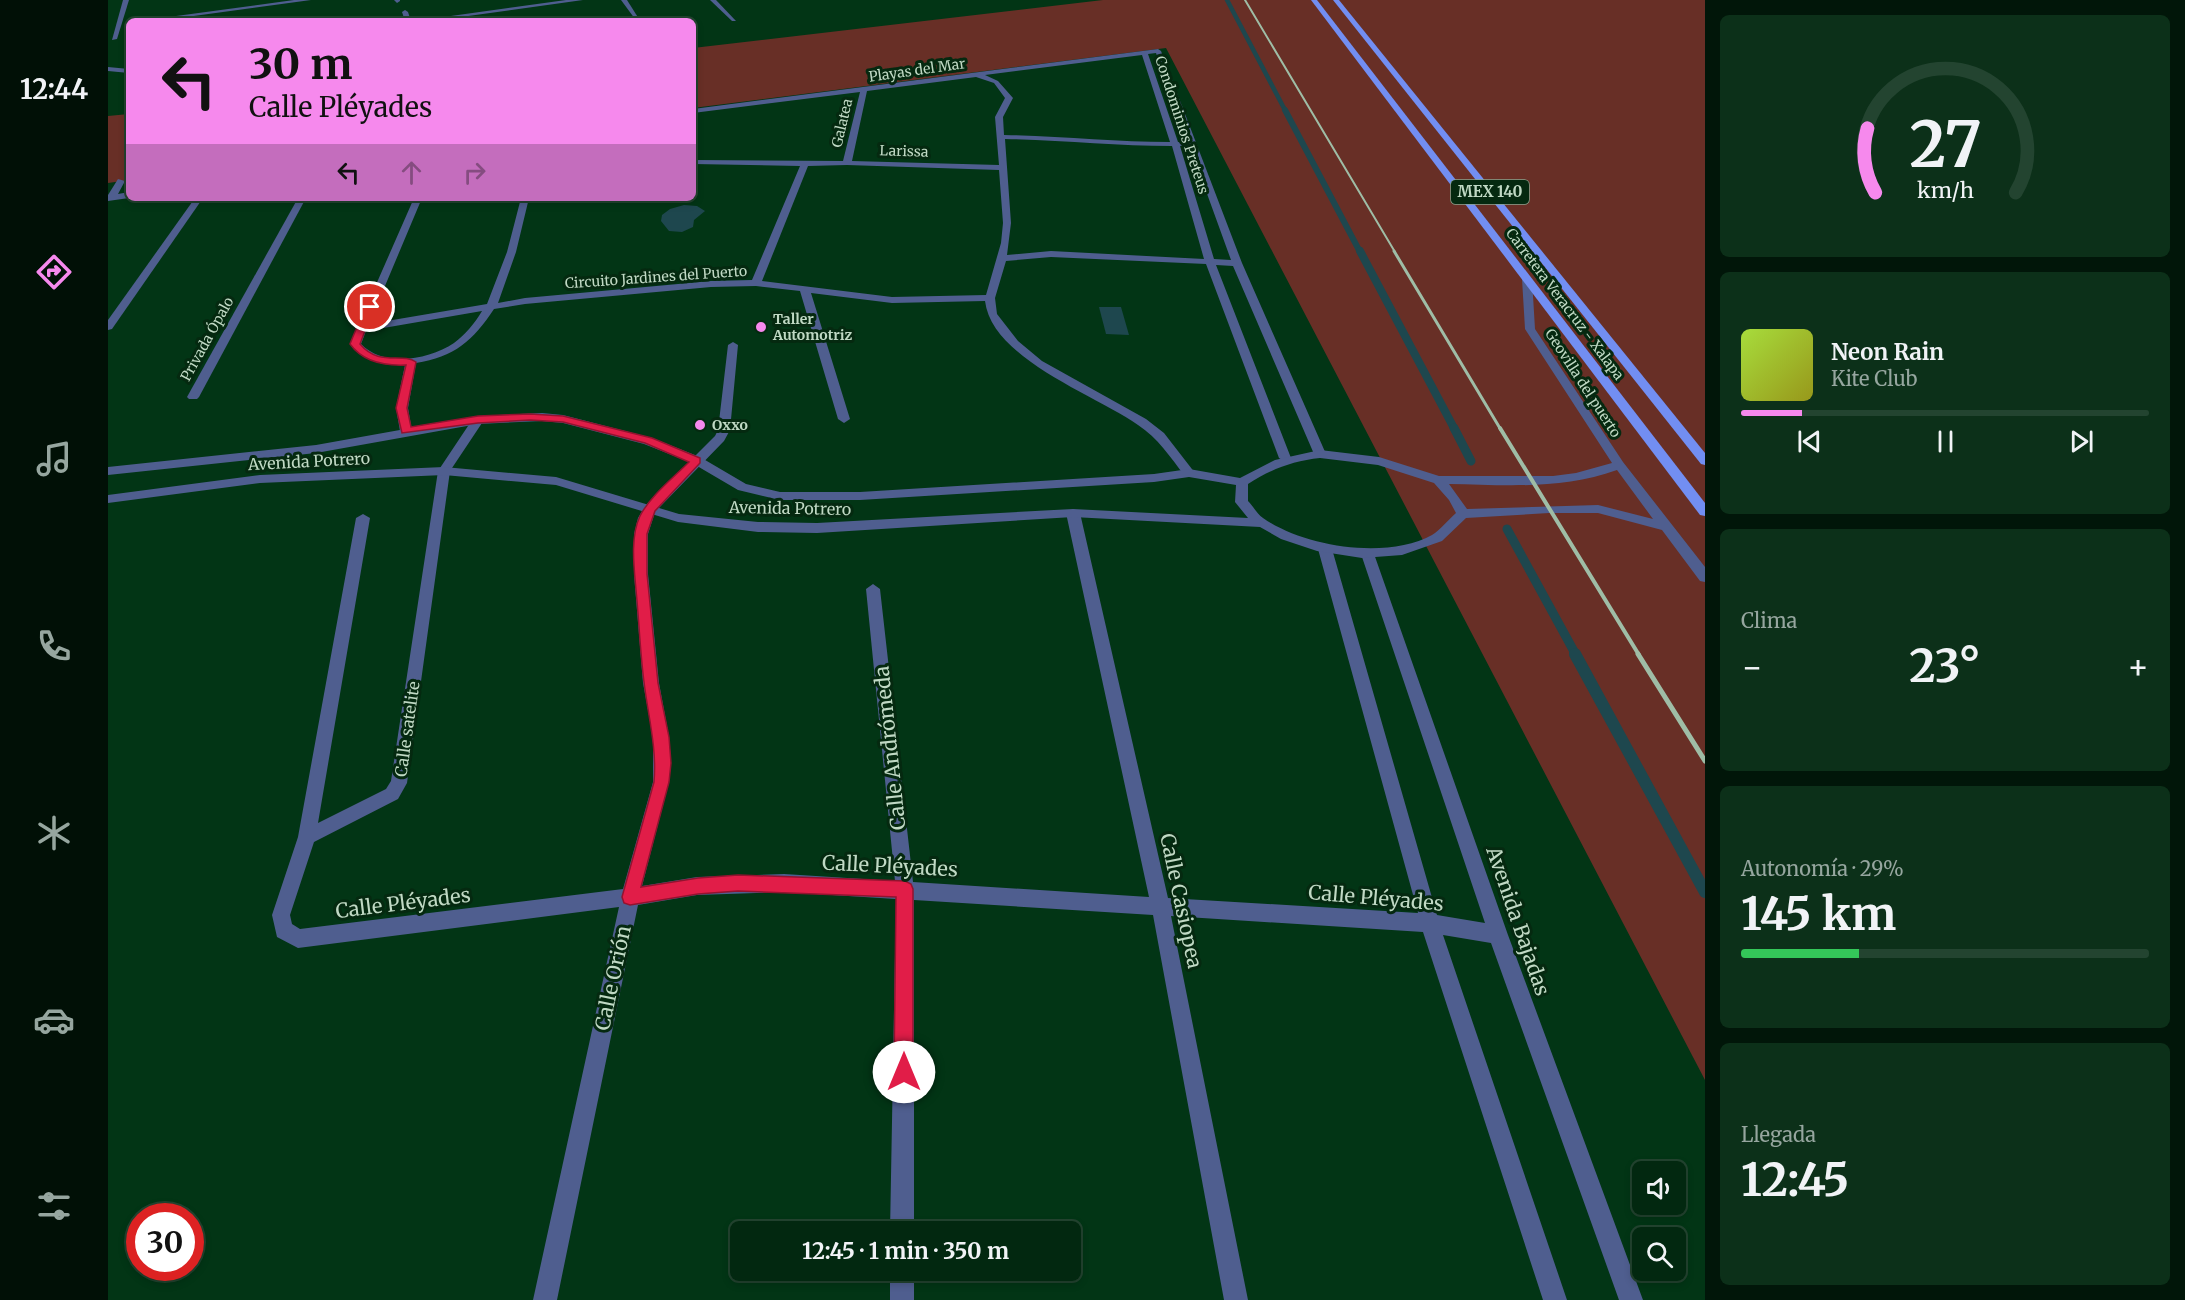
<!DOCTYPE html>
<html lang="es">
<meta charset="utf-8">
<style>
:root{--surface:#022810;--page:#0c3019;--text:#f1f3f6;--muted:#96a69f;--line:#234430;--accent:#f689ed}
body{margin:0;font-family:Merriweather,serif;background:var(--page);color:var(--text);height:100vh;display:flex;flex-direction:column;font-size:22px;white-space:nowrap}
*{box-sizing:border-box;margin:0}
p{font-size:20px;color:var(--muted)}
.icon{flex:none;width:33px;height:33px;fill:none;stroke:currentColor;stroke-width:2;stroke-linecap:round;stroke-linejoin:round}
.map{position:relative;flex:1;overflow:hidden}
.drawer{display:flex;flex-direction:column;gap:15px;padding:15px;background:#011609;width:480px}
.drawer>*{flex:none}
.top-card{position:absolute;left:18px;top:18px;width:570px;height:183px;border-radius:9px;box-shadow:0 3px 9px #0003,0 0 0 2px var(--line);background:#f689ed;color:#111;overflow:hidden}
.buttons{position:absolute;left:1524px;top:1161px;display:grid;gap:12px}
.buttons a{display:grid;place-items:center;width:54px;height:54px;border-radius:9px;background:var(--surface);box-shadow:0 3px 9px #0003,0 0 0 2px var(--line);font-size:30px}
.speed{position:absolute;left:18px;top:1203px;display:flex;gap:12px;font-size:30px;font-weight:700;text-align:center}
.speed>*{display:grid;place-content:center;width:78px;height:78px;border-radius:50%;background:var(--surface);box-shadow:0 3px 9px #0003,0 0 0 2px var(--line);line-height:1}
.speed .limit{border:9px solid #d22;background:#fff;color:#111}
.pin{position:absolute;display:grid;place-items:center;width:51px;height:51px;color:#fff;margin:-26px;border:3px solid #fff;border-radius:50%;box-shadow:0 2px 6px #0007}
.me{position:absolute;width:66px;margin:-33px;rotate:0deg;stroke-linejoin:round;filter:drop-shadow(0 0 4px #0008)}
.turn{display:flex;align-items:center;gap:21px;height:126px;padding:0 24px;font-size:27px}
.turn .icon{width:78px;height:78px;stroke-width:2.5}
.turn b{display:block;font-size:42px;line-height:51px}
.lanes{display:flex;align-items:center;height:57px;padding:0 24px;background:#0003;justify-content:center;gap:30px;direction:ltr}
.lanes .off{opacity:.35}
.big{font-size:45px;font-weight:700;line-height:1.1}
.drawer .tile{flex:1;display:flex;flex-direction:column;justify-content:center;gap:9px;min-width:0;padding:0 21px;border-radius:9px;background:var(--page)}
.drawer .dial{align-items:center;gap:0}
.dial svg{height:156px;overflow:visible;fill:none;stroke:var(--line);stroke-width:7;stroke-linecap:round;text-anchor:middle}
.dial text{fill:var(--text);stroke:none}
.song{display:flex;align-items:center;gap:18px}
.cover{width:72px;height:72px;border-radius:9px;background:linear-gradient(135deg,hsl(80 70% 55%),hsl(60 70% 35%))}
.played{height:6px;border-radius:3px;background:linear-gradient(90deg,var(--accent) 15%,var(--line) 15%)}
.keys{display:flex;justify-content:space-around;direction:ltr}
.heat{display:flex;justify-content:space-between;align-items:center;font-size:33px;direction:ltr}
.charge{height:9px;border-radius:4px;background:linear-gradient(90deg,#34c759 29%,var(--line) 0)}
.trip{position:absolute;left:622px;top:1221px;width:351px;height:60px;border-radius:9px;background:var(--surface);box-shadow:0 3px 9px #0003,0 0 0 2px var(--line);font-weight:700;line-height:60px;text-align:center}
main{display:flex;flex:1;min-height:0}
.tabs{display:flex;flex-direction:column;width:108px;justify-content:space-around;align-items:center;background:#011006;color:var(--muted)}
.tabs .icon{width:42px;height:42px}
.tabs .active{color:var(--accent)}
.tabs b{font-size:27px;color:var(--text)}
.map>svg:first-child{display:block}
</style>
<main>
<nav class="tabs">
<b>12:44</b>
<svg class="icon active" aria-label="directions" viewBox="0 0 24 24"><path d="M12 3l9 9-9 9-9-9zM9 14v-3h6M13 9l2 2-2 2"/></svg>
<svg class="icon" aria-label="music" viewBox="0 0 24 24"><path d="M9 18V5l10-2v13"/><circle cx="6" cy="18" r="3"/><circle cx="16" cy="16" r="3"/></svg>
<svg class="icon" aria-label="phone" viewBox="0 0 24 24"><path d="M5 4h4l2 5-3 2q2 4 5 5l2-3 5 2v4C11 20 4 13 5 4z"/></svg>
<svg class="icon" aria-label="climate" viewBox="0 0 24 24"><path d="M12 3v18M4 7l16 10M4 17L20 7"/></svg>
<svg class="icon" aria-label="car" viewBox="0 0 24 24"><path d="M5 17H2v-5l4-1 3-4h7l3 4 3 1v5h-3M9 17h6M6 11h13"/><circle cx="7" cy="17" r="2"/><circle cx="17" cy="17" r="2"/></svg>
<svg class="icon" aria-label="filters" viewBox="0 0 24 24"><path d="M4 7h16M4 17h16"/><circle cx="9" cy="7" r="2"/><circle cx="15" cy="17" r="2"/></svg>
</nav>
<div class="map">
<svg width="1597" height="1300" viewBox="0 0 1597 1300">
<rect width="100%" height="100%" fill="#023515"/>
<g fill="#682f26">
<polygon points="995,0 1597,0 1597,1080 1058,48 585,108 585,48"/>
<polygon points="21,114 21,180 0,183 0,116"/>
</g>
<g fill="#1e474e">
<polygon points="576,205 589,206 597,211 586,220 585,227 574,232 561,231 553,221 554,215 562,209"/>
<polygon points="991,307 1013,307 1021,335 998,334"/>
</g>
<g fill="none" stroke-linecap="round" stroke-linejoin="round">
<polyline stroke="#1e474e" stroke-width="4.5" points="1119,0 1178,112"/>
<polyline stroke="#1e474e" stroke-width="6" points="1177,110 1252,252"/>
<polyline stroke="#1e474e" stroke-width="8" points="1252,251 1347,430"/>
<g stroke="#1e474e" stroke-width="9">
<polyline points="1346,428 1363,461"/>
<polyline points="1399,529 1468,655"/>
</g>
<polyline stroke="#1e474e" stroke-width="12" points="1467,654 1597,892"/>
<g fill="#4f5e8f" fill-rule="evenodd">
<polygon points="15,0 21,0 9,39 4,40"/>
<polygon points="186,0 203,0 49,21 31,21"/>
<polygon points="286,0 292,0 292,1 289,3"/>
<polygon points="458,0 475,0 324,21 307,21"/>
<polygon points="513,0 519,0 531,19 527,19"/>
<polygon points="602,0 608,0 628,21 624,21"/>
<polygon points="297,10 300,12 303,21 297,21 294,12"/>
<path d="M1050 49 1053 51 1134 263 1218 454 1216 457H1208L1206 454 1125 266 1108 265 1183 458 1181 461 1177 462 1171 458 1098 264 943 257 898 261 887 298 889 314 910 341 934 361 1038 419 1056 433 1087 473 1081 477 1077 476C1062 457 1050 438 1030 425 987 395 884 359 877 301L784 303 703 293 742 419 736 423 730 419 692 291 648 286 603 287 417 304 386 309C365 341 346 357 308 363L300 408 304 431 298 435 292 431 288 408 297 365C276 366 255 361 242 344L306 198H314L261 324 379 304 399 252 413 198H421L408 252 390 303 417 298 603 281 644 280 692 166 585 164V160L735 161 752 92 585 113V109ZM1048 53 1080 143 1070 142 1040 54ZM1034 55 1062 142C1007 142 952 136 896 135L895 117 905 98 890 81 877 75ZM868 77 886 83 897 98 887 117 891 165 744 161 759 91ZM897 139C953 140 1008 146 1064 146L1096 259 943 251 899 255 903 223ZM1081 144 1123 260 1106 259 1072 146ZM739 165 891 170 895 223 893 243 878 295 784 297 654 281 700 166ZM374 311C367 323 357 335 346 343 320 360 276 368 253 344L258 331Z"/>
<polygon points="0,67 21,69 21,73 0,71"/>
<polygon points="10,179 17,181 10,194 21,192 21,198 0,201 0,195"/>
<polygon points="87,198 95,198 4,329 0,330 0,320"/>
<polygon points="190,198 198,198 91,397 89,399 81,399 79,397"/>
<polygon points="625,342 630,345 622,430 616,441 547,512 540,534 540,574 551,683 561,737 561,782 534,886 589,877 676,874 787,881 758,589 765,584 772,589 805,882 1041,897 958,513 965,509 972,513 1060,898 1310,913 1210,549 1217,544 1224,549 1329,915 1377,923 1253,554 1255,551 1265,551 1400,935 1535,1300 1511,1300 1383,943 1335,935 1459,1300 1435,1300 1315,932 1063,916 1140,1300 1116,1300 1045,915 806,900 806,1232 782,1232 788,899 676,892 589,895 530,905 449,1300 425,1300 511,907 190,948 169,937 164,915 190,837 248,518 255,514 262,518 210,823 278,789 283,781 330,471 366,417 370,416 376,420 342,471 299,783 290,799 206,842 182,915 184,924 192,929 515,889 545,782 545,737 535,683 526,574 526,534 530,518 537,506 607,436 610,430 620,345"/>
<rect x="782" y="1270" width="24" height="30"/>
</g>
<path fill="#4f5e8f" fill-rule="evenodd" d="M1419 276 1424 279 1427 329 1515 462 1597 567V582L1592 581 1554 530 1490 513H1441L1358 518 1334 541 1294 555 1254 558 1209 551 1173 539 1152 527 965 517 709 533 650 532 570 522 448 485 336 475 152 483 0 503V495L152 475 336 467 448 477 571 514 650 522 709 523 965 509 1140 518 1127 502 1128 485 1081 477 1046 482 752 500H672L630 490 584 463 536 444 455 423 434 421 370 424 208 453 0 475V467L208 445 370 416 434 413 455 415 544 438 592 457 638 484 672 492H752L1046 474 1081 469 1132 478 1167 460 1212 450 1271 457 1331 476H1445L1468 473 1504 463 1417 329 1414 279ZM1212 458 1270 465 1326 483 1341 500 1348 513C1340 520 1332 530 1324 535 1279 560 1196 547 1155 518 1149 514 1145 506 1140 501V484C1163 469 1185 461 1212 458ZM1509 470 1545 519 1490 505 1359 509 1341 484C1398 485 1454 490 1509 470Z"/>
<g fill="#728ef2" fill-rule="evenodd">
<polygon points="1203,0 1209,0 1597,503 1597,516 1592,515"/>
<polygon points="1225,0 1231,0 1597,453 1597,465 1593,464"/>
</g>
<polyline stroke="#9fbda6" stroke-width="2" points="1137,0 1287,252"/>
<polyline stroke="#9fbda6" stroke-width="3" points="1286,251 1393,430"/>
<polyline stroke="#9fbda6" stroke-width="4" points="1392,428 1531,655"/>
<polyline stroke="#9fbda6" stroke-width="5" points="1530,654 1597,761"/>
</g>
<path fill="#e11d48" stroke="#92132f" stroke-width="1.5" d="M258 305 266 307 252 344C271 367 294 352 308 362L299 408 303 427 370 416 422 414 455 416 544 438 592 458V463L547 511 539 534V574L550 683 561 737 563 763 561 782 533 887 590 878 630 875 797 881 803 884 805 889V1072L802 1079 796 1081 789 1079 786 1072 788 897 630 891 590 894 522 905 516 903 514 897 546 782C549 747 540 716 536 682 532 651 531 620 528 590 526 567 522 537 532 516 542 496 565 478 581 462L537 443 455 422 422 420 370 423 294 433 288 408 298 365C276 366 255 362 242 344Z"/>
<g fill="#f689ed" stroke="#052910" stroke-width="2">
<circle cx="653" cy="327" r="6"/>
<circle cx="592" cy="425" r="6"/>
</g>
<g text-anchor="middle" stroke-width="6" stroke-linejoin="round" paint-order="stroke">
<g font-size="14" fill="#c0d9c4" stroke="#052910">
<text transform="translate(809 70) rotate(-8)" y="5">Playas del Mar</text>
<text transform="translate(734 123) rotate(-77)" y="5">Galatea</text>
<text transform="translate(1074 125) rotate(72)" y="5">Condominios Preteus</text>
<text transform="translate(796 151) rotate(2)" y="5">Larissa</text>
<text transform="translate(548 277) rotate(-4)" y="5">Circuito Jardines del Puerto</text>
<text transform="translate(1457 304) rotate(53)" y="5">Carretera Veracruz - Xalapa</text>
<text transform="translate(99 339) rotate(-61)" y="5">Privada Ópalo</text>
<text transform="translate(1475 383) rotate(57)" y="5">Geovilla del puerto</text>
</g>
<g font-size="14" font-weight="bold" fill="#c0d9c4" stroke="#052910" text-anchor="start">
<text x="665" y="324">Taller<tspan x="665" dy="16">Automotriz</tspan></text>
<text x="604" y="430">Oxxo</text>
</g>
<rect fill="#052910" stroke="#88a48e" stroke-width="1.5" x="1343" y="180" width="78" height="24" rx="4.5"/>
<g font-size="15" font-weight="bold" fill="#c0d9c4">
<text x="1382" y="197">MEX 140</text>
</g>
<g font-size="16" fill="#c0d9c4" stroke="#052910">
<text transform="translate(201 461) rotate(-3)" y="6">Avenida Potrero</text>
<text transform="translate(682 508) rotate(1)" y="6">Avenida Potrero</text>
<text transform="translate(299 729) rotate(-82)" y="6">Calle satelite</text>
</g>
<g font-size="20" fill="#c0d9c4" stroke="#052910">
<text transform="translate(782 748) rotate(-96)" y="7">Calle Andrómeda</text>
<text transform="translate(782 866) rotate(3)" y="7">Calle Pléyades</text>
<text transform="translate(1268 898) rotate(5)" y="7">Calle Pléyades</text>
<text transform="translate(1073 901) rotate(78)" y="7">Calle Casiopea</text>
<text transform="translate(295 903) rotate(-7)" y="7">Calle Pléyades</text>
<text transform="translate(1410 921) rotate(71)" y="7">Avenida Bajadas</text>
<text transform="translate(505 978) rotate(-78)" y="7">Calle Orión</text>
</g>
</g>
</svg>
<div class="buttons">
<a><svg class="icon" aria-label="sound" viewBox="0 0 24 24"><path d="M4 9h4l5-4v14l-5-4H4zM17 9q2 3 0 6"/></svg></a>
<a><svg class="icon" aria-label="search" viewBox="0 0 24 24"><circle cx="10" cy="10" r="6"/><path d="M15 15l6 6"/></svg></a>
</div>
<div class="speed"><div class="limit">30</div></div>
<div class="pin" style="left:262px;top:307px;background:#d93025"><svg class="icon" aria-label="arrive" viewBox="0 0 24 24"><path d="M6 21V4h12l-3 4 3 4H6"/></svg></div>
<svg class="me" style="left:796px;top:1072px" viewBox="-20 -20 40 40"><circle r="19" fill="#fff"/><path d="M0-13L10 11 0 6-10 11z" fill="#e11d48"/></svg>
<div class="trip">12:45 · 1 min · 350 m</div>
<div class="top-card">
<div class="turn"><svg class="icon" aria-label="left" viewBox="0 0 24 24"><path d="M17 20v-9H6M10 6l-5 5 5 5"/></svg><div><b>30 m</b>Calle Pléyades</div></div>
<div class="lanes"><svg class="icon" aria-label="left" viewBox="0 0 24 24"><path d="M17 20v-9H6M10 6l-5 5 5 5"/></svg><svg class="icon off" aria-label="ahead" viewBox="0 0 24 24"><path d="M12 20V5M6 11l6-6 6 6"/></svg><svg class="icon off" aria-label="right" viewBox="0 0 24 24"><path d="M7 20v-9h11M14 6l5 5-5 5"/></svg></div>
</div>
</div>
<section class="drawer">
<div class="tile dial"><svg viewBox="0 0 100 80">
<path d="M14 69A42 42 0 1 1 86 69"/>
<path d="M14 69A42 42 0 0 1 10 36" stroke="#f689ed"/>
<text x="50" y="56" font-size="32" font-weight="700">27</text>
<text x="50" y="72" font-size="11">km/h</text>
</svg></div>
<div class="tile">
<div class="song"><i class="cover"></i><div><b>Neon Rain</b><p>Kite Club</p></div></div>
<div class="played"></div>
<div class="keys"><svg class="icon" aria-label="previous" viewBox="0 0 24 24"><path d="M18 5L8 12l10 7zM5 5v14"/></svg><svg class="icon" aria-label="pause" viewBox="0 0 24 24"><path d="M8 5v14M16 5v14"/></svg><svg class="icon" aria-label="next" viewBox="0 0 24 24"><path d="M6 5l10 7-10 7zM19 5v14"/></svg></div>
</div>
<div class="tile"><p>Clima</p>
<div class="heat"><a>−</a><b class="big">23°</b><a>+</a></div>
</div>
<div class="tile"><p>Autonomía · 29%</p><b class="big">145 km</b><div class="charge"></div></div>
<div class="tile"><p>Llegada</p><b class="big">12:45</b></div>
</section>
</main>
